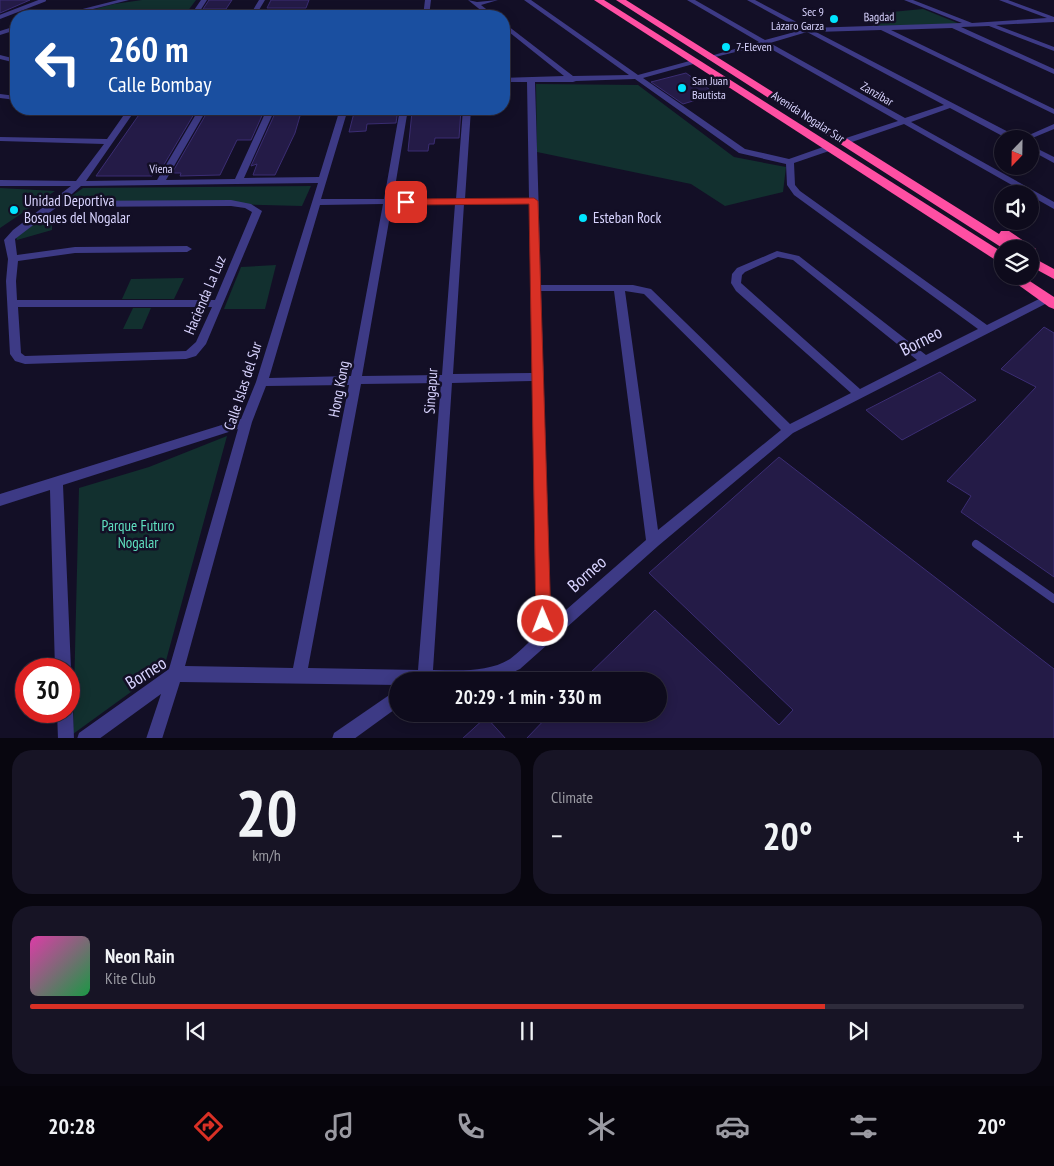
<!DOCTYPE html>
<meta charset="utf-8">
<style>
:root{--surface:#0e0b1c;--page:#171425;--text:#f1f3f6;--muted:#9b9ba3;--line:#2e2b3b;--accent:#d93025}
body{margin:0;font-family:"PT Sans Narrow",sans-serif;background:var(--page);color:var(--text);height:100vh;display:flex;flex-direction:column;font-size:19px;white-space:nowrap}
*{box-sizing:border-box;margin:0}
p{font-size:16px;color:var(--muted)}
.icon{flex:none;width:28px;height:28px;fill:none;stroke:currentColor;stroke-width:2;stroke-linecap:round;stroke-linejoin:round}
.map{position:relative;height:738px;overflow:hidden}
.side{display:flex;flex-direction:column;gap:12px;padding:12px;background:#08060f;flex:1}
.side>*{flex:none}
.top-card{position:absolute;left:10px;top:10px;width:500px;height:105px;border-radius:20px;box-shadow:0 2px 12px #0003,0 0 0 1px var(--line);background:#1a4fa0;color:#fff;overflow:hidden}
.needle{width:32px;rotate:202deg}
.controls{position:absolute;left:994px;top:130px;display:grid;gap:10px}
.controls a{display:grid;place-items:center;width:45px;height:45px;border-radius:50%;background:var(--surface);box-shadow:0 2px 12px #0003,0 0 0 1px var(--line);font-size:25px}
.speed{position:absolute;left:15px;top:658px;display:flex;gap:10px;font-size:25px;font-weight:700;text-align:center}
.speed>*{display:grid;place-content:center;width:65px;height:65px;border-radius:50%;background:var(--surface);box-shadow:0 2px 12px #0003,0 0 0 1px var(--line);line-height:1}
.speed .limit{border:8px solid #d22;background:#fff;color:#111}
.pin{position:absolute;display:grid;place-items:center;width:42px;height:42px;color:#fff;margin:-21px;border-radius:10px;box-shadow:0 2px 8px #0006}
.me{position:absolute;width:55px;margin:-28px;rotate:359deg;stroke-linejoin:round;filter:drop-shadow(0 0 4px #0008)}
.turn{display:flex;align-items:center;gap:18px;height:105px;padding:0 15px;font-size:22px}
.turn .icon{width:65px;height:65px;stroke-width:2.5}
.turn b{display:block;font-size:35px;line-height:42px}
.big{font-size:38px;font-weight:700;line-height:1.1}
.side .widget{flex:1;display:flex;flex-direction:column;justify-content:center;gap:8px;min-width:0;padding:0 18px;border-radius:20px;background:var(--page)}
.side .dial{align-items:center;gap:0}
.dial b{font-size:65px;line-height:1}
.song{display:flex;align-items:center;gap:15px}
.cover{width:60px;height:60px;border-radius:8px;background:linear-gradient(135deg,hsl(320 70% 55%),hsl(140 70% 35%))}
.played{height:5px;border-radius:2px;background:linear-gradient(90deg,var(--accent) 80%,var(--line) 80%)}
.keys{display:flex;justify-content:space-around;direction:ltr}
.heat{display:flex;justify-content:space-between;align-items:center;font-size:28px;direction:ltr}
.side .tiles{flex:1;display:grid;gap:12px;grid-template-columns:1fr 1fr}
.widget:last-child{grid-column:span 2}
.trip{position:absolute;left:389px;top:672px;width:278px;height:50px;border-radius:25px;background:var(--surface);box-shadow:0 2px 12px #0003,0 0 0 1px var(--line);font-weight:700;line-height:50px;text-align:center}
.tabs{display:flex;height:80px;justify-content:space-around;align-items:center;background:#06040b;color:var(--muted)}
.tabs .icon{width:35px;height:35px}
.tabs .active{color:var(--accent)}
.tabs b{font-size:22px;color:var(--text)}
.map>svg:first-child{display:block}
</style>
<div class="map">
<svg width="1054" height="739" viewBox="0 0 1054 739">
<rect width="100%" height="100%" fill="#130f26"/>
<g fill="#12302f">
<polygon points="142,0 196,0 184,16 68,16 114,4"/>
<polygon points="923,9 960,24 873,26 881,13"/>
<polygon points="536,84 638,85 734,157 786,167 783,192 725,206 691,184 537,152"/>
<polygon points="311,186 302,206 66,200 83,188"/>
<polygon points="0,188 55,191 0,228"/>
<polygon points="52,215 52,230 17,240 15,235 38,219"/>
<polygon points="276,265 265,309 224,309 241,267"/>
<polygon points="184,278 174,299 122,299 131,279"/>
<polygon points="133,308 151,308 142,329 123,329"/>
<polygon points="227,436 164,668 73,734 79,488 149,467"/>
</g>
<g fill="#241b47" stroke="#3b2d73">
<polygon points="0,0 30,0 0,13"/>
<polygon points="209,0 232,0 226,9 203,9"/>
<polygon points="271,0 309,0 306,8 267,8"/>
<polygon points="686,73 716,94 683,104 651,82"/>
<polygon points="143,109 197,109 159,173 154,173 152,176 96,176"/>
<polygon points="209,109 265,109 251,140 237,140 220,175 180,176 181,173 172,173"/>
<polygon points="277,109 302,109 295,133 275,175 253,175 257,164 251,166"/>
<polygon points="355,109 398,109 396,123 367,124 366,131 349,132"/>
<polygon points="440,109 461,109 459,138 435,138 434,144 429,144 428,151 408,151 412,112 440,112"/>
<polygon points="1044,327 1054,333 1054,577 961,512 971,496 947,481 1036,387 1001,369"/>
<polygon points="940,372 976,400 902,440 866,410"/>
<polygon points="779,457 1054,669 1054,739 526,739 550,714 658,714 658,681 582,681 655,610 779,725 793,710 649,573"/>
<polygon points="486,717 506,739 462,739"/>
</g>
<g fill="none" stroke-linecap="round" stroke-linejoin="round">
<polyline stroke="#3d3a85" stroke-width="4" points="0,17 44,0"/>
<polyline stroke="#3d3a85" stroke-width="8" points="976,544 1054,599"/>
<g fill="#3d3a85" fill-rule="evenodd">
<polygon points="118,0 129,0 65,16 55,16"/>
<polygon points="201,0 207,0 200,11 253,10 259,0 265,0 259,10 372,9 375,11 372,13 257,14 256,16 250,16 251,14 190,16"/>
<polygon points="425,0 431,0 429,16 423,16"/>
<polygon points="468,0 477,2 498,0 481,5 495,16 488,16"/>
<path d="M524 0H531L638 75 697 59V63L643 78 745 149 789 159 826 146H832V150L794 163 795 185 800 191 987 325 1043 297H1051L1052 299 1051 301 793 433 658 546 520 669 494 681H398V685L180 682 162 739H146L161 694 99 739H77L79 733 169 669 238 429 63 485 71 669 69 674V669H55L50 490 0 506V494L241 419 256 382 318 183 81 186 64 201 231 200 251 204 262 211 206 344 196 356 186 359 25 364 15 361 10 354 6 281 8 259 4 240 13 230 71 186H0V180L76 181 104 144 0 141V137L107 139 128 109H136L86 181 157 180 199 109H207L166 180 235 179 267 109H275L244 178 319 177 340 109H348L321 199H384L400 109H408L393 199H456L463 109H471L465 199 529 198 527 82H504V78L564 76 504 28V23L573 76 629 75ZM635 79 739 153 786 164 787 185 794 195 978 329 926 355 799 256 777 251 737 268 732 274 731 283 736 291 851 393 790 424 651 289 633 285H541L535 82H573L576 81ZM383 204 351 376 269 378 320 205ZM392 204H455L442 375 362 376ZM464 204H529L532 373 453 374ZM231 206 245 208 252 212 215 300H17L16 281 18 261 75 253 187 252 192 249 187 246 75 247 17 255 15 239 57 207ZM778 257 793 260 917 360 860 389 741 283 742 275 745 272ZM541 291H614L646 540 551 623ZM625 291 644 294 781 430 658 530ZM18 307H212L196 342 186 351 25 356 21 353ZM532 381 536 635C528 643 519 652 510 659 487 673 459 670 433 670L452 383ZM441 383 418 670 308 668 361 384ZM349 385 293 668 185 666 252 422 266 386Z"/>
<path d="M687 0H695L765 40 802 30 747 0H755L808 28 962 23 904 0H913L972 23 1047 18 999 0H1008L1054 17V22L996 25 1054 47V51L989 26 961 27 1054 69V74L952 28 891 30 1054 109V114L881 30 816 32 1018 137 1019 139H1008L950 108 911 122 1054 202V209L904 124 849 143H843V139L898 121 764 45 707 59V57L759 42ZM807 32 944 105 905 118 770 43Z"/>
<polygon points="16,26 16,30 0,35 0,31"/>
<polygon points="0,55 16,59 16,63 0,59"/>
<polygon points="0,94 16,96 16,100 0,98"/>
<polygon points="1054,124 1054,129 1030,139 1020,139"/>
<polygon points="1030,145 1054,157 1054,163 1030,150"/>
<polygon points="398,689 398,707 354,739 332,739 334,733"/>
<polygon points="69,705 73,711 74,739 58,739 57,711 69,711"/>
</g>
<g fill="#ff4fa3" fill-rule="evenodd">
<polygon points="594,0 604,0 1002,252 1002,262 997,261"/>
<polygon points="616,0 626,0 999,234 1001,231 1009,231 1036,249 1030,253 1030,249 1004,249"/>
<polygon points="1030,256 1054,269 1054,279 1030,266"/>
<polygon points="1006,276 1022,276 1054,297 1054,309 1049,307"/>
</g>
</g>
<polygon fill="#d93025" stroke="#8d1f18" points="534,198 538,201 551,621 549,626 543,628 538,626 536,621 529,204 406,205 401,202 406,199"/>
<g fill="#00e5ff" stroke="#130f26" stroke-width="2">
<circle cx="834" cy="19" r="5"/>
<circle cx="726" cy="47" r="5"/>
<circle cx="682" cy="88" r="5"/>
<circle cx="14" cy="210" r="5"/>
<circle cx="583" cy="218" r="5"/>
</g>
<g text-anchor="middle" stroke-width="5" stroke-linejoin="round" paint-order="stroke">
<g font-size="12" fill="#d9d4ff" stroke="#130f26" text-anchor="start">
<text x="824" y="16" text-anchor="end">Sec 9<tspan x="824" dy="14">Lázaro Garza</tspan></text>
<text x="736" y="51">7-Eleven</text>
<text x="692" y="85">San Juan<tspan x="692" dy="14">Bautista</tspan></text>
</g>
<g font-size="12" fill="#d9d4ff" stroke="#130f26">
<text transform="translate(879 17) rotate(-1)" y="4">Bagdad</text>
<text transform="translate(877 94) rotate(30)" y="4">Zanzíbar</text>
<text transform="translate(808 117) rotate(33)" y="4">Avenida Nogalar Sur</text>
<text transform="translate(161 169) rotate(-1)" y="4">Viena</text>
</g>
<g font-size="15" fill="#d9d4ff" stroke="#130f26" text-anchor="start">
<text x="24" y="206">Unidad Deportiva<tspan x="24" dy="17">Bosques del Nogalar</tspan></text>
<text x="593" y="223">Esteban Rock</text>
</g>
<g font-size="15" fill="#d9d4ff" stroke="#130f26">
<text transform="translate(205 295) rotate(-67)" y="5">Hacienda La Luz</text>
<text transform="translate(243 386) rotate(-72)" y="5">Calle Islas del Sur</text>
<text transform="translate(339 389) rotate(-79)" y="5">Hong Kong</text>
<text transform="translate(431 391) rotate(-86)" y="5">Singapur</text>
</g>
<g font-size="15" fill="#5fe0c0" stroke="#130f26">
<text x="138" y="531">Parque Futuro<tspan x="138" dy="17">Nogalar</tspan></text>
</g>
<g font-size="18" fill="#d9d4ff" stroke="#130f26">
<text transform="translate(921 341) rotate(-27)" y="6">Borneo</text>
<text transform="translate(587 574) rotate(-42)" y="6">Borneo</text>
<text transform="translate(146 673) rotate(-32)" y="6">Borneo</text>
</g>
</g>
</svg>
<div class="controls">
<a><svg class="needle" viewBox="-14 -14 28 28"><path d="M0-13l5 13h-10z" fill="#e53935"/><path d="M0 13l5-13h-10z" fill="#9b9ba3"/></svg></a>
<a><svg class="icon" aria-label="sound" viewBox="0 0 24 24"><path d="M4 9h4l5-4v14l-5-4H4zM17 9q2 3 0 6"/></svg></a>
<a><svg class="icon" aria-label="layers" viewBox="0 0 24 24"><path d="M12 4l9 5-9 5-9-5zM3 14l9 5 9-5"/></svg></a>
</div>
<div class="speed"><div class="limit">30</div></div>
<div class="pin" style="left:406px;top:202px;background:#d93025"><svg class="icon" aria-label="arrive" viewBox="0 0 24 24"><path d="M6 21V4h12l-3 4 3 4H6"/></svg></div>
<svg class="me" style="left:543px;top:621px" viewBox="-20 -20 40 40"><circle r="17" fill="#d93025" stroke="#fff" stroke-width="3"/><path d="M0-11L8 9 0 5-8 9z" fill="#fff"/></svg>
<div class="trip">20:29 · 1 min · 330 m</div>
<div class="top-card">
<div class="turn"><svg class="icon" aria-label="left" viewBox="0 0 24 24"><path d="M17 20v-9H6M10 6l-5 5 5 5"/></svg><div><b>260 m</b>Calle Bombay</div></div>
</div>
</div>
<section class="side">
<div class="tiles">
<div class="widget dial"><b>20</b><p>km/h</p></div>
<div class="widget"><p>Climate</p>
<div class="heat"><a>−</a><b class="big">20°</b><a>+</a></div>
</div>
<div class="widget">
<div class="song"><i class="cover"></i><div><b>Neon Rain</b><p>Kite Club</p></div></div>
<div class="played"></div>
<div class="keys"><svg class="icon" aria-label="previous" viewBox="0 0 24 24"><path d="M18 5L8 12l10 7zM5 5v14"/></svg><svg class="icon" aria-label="pause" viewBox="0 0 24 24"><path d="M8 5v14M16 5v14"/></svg><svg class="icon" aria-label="next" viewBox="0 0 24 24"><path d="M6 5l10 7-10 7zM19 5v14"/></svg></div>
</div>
</div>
</section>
<nav class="tabs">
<b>20:28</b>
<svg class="icon active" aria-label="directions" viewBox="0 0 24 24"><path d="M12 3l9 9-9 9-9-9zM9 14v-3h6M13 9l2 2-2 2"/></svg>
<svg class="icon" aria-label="music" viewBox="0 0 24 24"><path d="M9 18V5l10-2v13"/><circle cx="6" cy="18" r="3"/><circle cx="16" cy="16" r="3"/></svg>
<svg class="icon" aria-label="phone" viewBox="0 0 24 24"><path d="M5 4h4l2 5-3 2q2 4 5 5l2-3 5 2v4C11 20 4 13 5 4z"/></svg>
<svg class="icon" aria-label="climate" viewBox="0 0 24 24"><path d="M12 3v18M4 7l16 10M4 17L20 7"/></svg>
<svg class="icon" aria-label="car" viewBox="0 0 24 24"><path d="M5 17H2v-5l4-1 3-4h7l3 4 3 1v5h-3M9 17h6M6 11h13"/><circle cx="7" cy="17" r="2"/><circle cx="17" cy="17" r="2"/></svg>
<svg class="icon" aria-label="filters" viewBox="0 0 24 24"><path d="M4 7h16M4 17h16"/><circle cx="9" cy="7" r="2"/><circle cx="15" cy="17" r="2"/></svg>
<b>20°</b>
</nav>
